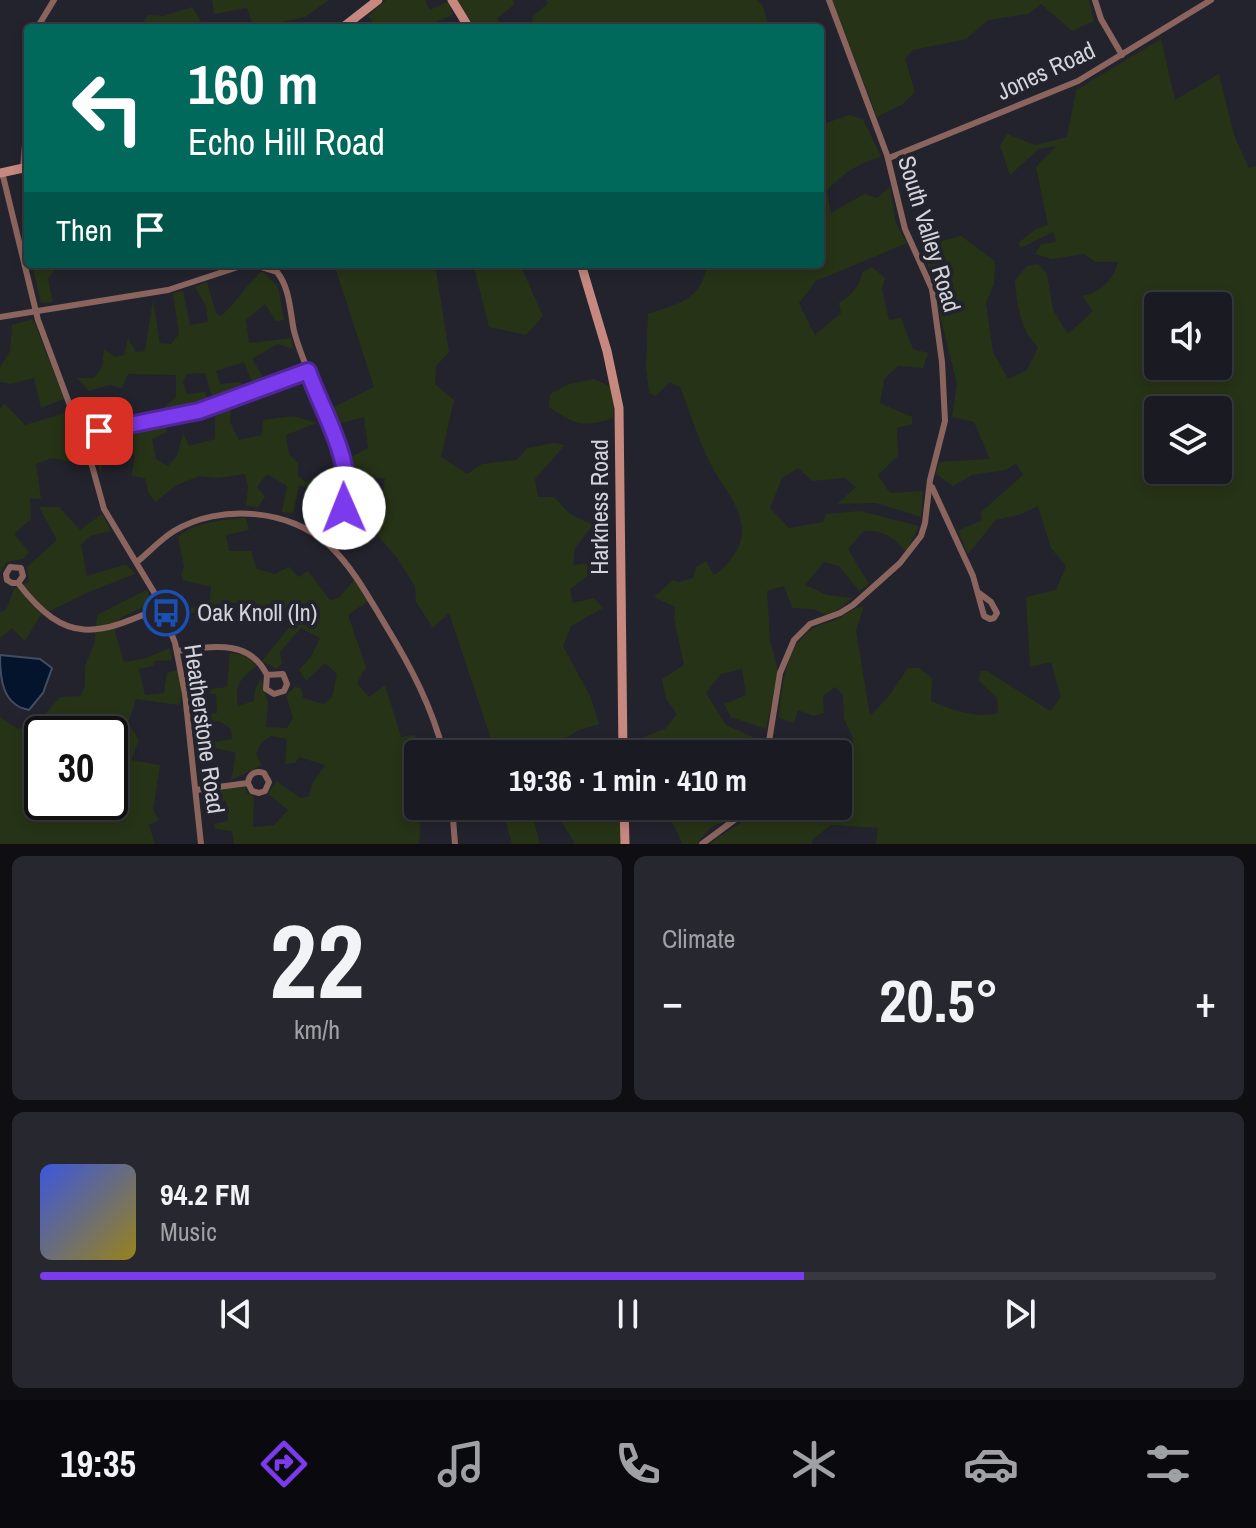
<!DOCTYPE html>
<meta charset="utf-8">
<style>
:root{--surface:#1a1a22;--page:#27272f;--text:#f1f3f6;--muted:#9fa1a5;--line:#383840;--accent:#7c3aed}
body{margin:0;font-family:"Archivo Narrow",sans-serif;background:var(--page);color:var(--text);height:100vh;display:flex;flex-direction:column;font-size:30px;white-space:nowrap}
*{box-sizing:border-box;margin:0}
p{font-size:26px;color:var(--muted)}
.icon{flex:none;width:44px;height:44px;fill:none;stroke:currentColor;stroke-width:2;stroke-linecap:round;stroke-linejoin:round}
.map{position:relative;height:844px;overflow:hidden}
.side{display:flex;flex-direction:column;gap:12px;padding:12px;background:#0e0e13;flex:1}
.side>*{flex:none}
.banner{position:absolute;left:24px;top:24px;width:800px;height:244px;border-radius:8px;box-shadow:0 4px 12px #0003,0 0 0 2px var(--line);background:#00695c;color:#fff;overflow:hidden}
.controls{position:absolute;left:1144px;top:292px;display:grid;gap:16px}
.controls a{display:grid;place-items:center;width:88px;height:88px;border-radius:8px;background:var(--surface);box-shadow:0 4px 12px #0003,0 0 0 2px var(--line);font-size:40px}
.speed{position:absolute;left:24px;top:716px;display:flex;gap:16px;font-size:40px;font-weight:700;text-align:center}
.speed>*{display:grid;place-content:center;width:104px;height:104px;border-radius:50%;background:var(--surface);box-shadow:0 4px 12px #0003,0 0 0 2px var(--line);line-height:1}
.speed .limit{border:4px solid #111;border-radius:12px;background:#fff;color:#111}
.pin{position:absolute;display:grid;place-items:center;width:68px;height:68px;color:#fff;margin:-34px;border-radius:16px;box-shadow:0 4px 12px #0006}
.me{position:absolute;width:88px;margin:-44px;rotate:359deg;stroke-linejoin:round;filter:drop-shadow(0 0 6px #0008)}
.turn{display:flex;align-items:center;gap:28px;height:168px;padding:0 32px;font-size:36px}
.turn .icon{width:104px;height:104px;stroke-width:2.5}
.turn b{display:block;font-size:56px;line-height:68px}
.then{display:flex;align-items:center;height:76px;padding:0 32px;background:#0003;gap:16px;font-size:30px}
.big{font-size:60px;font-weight:700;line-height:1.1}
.side .widget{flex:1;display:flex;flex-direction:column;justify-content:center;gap:12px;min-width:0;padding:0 28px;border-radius:12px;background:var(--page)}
.side .dial{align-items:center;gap:0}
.dial b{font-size:104px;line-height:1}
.song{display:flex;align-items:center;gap:24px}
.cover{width:96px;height:96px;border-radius:12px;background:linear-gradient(135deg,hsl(230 70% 55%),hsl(50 70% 35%))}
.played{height:8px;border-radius:4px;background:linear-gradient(90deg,var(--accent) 65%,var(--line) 65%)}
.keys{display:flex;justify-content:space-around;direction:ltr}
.heat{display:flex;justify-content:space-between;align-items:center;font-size:44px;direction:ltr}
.side .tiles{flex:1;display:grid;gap:12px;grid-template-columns:1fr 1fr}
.widget:last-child{grid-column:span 2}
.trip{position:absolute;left:404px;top:740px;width:448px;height:80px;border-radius:8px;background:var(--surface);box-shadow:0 4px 12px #0003,0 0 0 2px var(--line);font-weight:700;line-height:80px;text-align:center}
.menu{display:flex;height:128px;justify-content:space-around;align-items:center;background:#0a0a0e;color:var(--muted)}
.menu .icon{width:56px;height:56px}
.menu .on{color:var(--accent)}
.menu b{font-size:36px;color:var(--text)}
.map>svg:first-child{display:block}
</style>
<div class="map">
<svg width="1256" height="844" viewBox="0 0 1256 844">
<rect width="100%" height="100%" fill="#23232d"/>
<g fill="#273317" fill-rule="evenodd">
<polygon points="212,0 329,0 305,17 254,28 247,8 214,14"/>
<polygon points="386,0 425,0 430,10 448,1 453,15 422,28 377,28 368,16"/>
<polygon points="456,0 513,0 514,5 497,18 504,28 475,28"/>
<polygon points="546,0 757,0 763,6 769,28 535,28 532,17 548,3"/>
<polygon points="832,0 1089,0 1094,21 1072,31 1041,4 1028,14 988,20 966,39 913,50 905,59 915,92 903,104 877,117"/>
<polygon points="192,7 202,23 196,28 139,28 148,15 164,16"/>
<path d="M1161 39 1175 100 1219 74 1234 135 1249 168 1256 166V844H876L878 828 831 825 813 839 812 844H709L740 823 753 806H838V776L851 765 853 738 844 719 843 695 835 687 823 696 824 713 813 716 798 710 794 723 779 718C782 686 785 643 817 626 823 623 830 622 836 620 846 615 852 607 864 607L856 630 870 716 888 697 908 668H919L932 678 931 701C951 710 977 719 998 713L997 698 979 681 980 671H987L1050 711 1061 697 1051 662 1030 667 1026 597 1056 590 1066 566 1051 548 1038 506 1022 514 996 520 968 554 958 531 982 520 981 512 1023 475 1016 463 1006 470 972 475 953 486 936 474 939 462 990 459 974 422 952 417 957 384 927 263 939 242 961 236 995 261 994 284 986 303 993 352 1008 379 1027 370 1038 347C1020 329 1017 305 1015 280L1027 266 1038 264 1047 274 1053 310 1068 334 1093 311 1082 296C1100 293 1114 279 1118 262H1096L1084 254 1052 259 1035 254 1041 244 1056 242 1053 232 1021 248 1018 243 1036 229 1048 225 1036 167 1056 146 1039 149 1010 175 1000 146 1007 134 1035 145 1067 137 1076 90ZM1158 306H1218V366H1158ZM1158 410H1218V470H1158Z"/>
<path d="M849 115 863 119 881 157C858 163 843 173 827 191L831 213 864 194 877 198 890 187 896 223 907 243 816 281 799 303 815 335 841 313 839 303C850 296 861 286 862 272L872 267 885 278 882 289 889 320 901 318 913 349 928 353 923 368 898 366 884 379 880 403 912 417V424L897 428 898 456 878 475 890 493 923 491 921 517 876 503 837 504 856 487 845 478 812 481 798 468 782 478 770 508 789 528 823 522 826 514 860 511 919 526 906 552C894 537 884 530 864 531L848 549 869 584 859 591 839 566 824 562 805 585 827 595 852 598 841 608 826 615 814 609 792 608 784 586 767 591 770 640 778 671 766 729 731 717 724 704 746 695 742 669 721 674 706 693 726 725 763 742 761 752 686 754 688 749 683 738 630 754V742L665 729 677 714 666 699 662 679 684 665 674 619 675 607 654 597 673 580 679 582 693 578 696 567 706 561 714 575C724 569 728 563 735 553 756 520 725 492 710 463 698 439 690 412 680 387L669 382 656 396 649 393 646 367 648 314C678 304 702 300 707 264H820V125Z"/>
<polygon points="32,264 73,264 57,267 48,278 53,302 41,303"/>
<polygon points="334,264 435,264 449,352 436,366 435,384 454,400 441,457 467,474 482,464 517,460 527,448 554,443 565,445 535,479 538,497 554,497 570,514 593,525 575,548 573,565 607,561 570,589 573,603 594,598 603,608 571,626 563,646 591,698 599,724 579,730 566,738 572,754 549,754 549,751 537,745 533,754 496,754 449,613 433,628 416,602 415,586 397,558 375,532 356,529 349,509 380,512 385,478 352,478 349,458 368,448 364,417 337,424 332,408 374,387"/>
<polygon points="473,264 520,264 543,316 526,335 489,327"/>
<path d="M262 271 278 287 284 320 276 321 265 304 246 320 249 343 291 338 293 349 278 344 252 359 265 380 253 385 244 362 216 371 220 384 240 382 245 387 213 400 205 373 187 374 183 382 187 394 205 392 208 401 167 415 164 407 176 397V375L128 374 122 388 109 385 89 391 77 378H94L102 367 104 349 115 357 124 355 128 338 136 352 145 351 153 300 160 343 171 344 179 334 173 293 183 291 190 325 208 322 206 306 195 287 207 282 216 313 221 316C237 302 246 285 262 271Z"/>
<polygon points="33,319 64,399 41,408 34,378 11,384 0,382 0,367 10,351 12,325"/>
<path d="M594 379 610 387 614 396 613 418C581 428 576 425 549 407L550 394 569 384Z"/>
<polygon points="4,403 25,425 68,412 79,452 79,463 51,458 36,464 41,499 30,498 31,519 14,534 29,552 23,559 6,562 0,573 0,409"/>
<path d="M231 405 230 422 239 440 262 435 263 420 293 416 317 423 286 435 289 454 298 463V476L306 482 338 463C343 492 342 504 328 529L320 525 330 503 332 480 315 488 299 486 293 513 282 512 287 486 267 474 257 487 265 497 258 507 246 506 248 487 245 474 218 478 199 476 177 485 155 502 148 492 145 478 131 476 135 457 130 441 110 443 100 473 94 436 166 425 167 432 152 439 156 459 168 466 177 456 183 433 189 446 215 439V412Z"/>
<polygon points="39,507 59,507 80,530 102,514 111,531 90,536 81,545 87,576 126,564 135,574 89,592 40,616 25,641 12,628 0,638 0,612 6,610 14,589 29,582 27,567 57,540"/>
<path d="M246 518 249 530 226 535 229 551H251L257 569 275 574 289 567 299 577 308 571 330 600 339 598 354 580 368 601 348 615 366 667 357 683 369 697 385 685 401 737 415 735 417 739 406 751 415 769 418 806H422L419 844H234L232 831 216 829 213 824 228 821 226 801 205 800 208 791 245 787 247 793 254 797 253 827 274 825 288 810 268 794 277 781 300 798 309 796 312 784 325 765 299 757 295 763 285 764 287 739 271 736 261 743 256 754 262 765 231 780 236 753 212 747 214 742 232 739 231 729 219 721 196 725 195 717 217 713 216 694 209 693V689L227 687 230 653 245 655 257 666C240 678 234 685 238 706L254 701 255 690 261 678 268 703 266 727 287 728 293 718 286 695 295 687 301 688 303 698 324 704 332 697 337 674 325 663 306 681 299 670 311 657 320 638 301 628 280 652 282 663 277 669 262 661 295 620 273 611 252 617 237 603H225L209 625 203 614 191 613V608L210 600 211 587 183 580 181 575 184 567 178 537C197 521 222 520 246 518Z"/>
<path d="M146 590 154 602 120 618 115 632 124 662 143 659 170 648 172 660 155 661 153 666 139 669 145 695 164 693 167 673 177 670 182 696 179 705 136 699 128 723 139 740 131 760 160 765 153 810 159 820 149 825 155 844H0V717L18 729 38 723 60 697 80 696 85 686V666L94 644 97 615ZM42 734H110V802H42Z"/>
<polygon points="501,806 530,806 540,844 512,844"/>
<path d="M556 806H621L622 844H575C569 831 557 819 556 806Z"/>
<polygon points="630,806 724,806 737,815 710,828 697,844 682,844 675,827 657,807 631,810"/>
</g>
<path fill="#04142d" stroke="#424d61" stroke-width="2" d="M0 655 40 659 52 668 43 693 29 710C2 705 0 678 0 655Z"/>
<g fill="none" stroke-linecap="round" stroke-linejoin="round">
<g stroke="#8b645e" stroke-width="6">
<polyline points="1095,0 1101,19 1122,55"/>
<polyline points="37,28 54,0"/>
<polyline points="889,158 1078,81 1211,0"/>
<polyline points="23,168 28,111"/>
<polyline points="2,172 38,320 91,462 104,509 158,599 175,643 185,694 201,844"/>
<path d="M0 317 168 290 238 267H261L277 272C290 288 290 312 294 331 308 385 345 434 346 491 347 511 336 526 327 543"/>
<polyline points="80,433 190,413 308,371"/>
<polyline points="932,487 973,576 984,616 990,619 994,618 997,613 991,602 979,593"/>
<path d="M137 562C149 552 161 539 174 531 220 503 291 509 330 546 354 569 369 598 386 626 411 667 432 707 444 754"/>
<path d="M18 583H12L7 580 6 574 10 567 21 568 23 576 18 583C67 647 97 635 162 607"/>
<path d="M177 651C211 647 249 638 267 675L283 674 287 684 284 691 274 694 266 689 267 675"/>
<polyline points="767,754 780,673 794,640 810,624 840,613 853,605 900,563 921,536 925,523 930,480 945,421 942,362 932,289 905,229 887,155 829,0"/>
<path d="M196 790 248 783C249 774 255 770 264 773L269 782 265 791 259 793 252 791 248 783"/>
<polyline points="452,806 455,844"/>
<polyline points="702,844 737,818 747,806"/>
</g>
<g stroke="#c6887f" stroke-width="9">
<polyline points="452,0 469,28"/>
<polyline points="342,28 378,0"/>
<polyline points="0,173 28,167"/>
<polyline points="581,264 607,351 619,408 623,754"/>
<polyline points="624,806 625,844"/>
</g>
</g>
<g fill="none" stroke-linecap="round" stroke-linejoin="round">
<g stroke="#51269a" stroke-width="20">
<path id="route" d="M99 431 199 411 308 371C323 414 355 461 344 508"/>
</g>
<use href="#route" stroke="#7c3aed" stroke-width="14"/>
</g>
<defs>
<g id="bus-ring" transform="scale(2.3)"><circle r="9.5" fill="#23232d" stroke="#1a4fb4" stroke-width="1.5"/><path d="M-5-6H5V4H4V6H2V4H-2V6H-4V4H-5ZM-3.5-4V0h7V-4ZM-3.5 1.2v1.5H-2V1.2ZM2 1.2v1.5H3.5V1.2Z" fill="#1a4fb4"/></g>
</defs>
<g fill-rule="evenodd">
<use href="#bus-ring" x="166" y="613"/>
</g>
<g text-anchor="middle" stroke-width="8" stroke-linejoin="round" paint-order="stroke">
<g font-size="24" fill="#d3d3da" stroke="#23232d">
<text transform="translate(1046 71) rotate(-25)" y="8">Jones Road</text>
<text transform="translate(929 234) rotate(73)" y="8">South Valley Road</text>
<text transform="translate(600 507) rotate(-90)" y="8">Harkness Road</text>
<text transform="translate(204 729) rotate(82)" y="8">Heatherstone Road</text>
</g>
<g font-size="24" fill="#d3d3da" stroke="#23232d" text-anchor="start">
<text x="197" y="621">Oak Knoll (In)</text>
</g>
</g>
</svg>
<div class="controls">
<a><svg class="icon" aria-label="sound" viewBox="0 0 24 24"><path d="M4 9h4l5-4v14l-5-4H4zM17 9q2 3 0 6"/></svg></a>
<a><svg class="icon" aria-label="layers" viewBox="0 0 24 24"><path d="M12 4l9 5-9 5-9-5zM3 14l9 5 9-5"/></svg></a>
</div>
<div class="speed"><div class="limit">30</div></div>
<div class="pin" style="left:99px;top:431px;background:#d93025"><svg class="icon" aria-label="arrive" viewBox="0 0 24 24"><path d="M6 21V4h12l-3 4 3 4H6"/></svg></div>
<svg class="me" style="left:344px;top:508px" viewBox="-20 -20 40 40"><circle r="19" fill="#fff"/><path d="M0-13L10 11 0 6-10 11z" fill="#7c3aed"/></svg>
<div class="trip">19:36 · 1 min · 410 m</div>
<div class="banner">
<div class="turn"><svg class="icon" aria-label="left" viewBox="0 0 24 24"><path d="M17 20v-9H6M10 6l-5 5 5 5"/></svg><div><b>160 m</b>Echo Hill Road</div></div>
<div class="then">Then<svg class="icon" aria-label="arrive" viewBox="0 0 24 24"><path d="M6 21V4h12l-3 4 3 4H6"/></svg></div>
</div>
</div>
<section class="side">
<div class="tiles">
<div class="widget dial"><b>22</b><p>km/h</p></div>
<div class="widget"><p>Climate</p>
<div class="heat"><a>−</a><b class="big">20.5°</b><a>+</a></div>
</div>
<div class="widget">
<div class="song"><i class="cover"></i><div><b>94.2 FM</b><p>Music</p></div></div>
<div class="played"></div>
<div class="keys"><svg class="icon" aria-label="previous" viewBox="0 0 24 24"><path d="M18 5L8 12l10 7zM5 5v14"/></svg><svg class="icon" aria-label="pause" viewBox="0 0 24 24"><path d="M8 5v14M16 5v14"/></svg><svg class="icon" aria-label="next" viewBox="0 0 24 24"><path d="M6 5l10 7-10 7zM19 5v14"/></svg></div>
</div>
</div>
</section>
<nav class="menu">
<b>19:35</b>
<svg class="icon on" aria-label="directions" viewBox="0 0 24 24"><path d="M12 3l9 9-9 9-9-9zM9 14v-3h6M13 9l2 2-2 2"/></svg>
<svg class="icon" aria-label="music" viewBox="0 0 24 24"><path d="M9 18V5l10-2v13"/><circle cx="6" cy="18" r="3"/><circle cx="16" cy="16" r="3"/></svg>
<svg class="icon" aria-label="phone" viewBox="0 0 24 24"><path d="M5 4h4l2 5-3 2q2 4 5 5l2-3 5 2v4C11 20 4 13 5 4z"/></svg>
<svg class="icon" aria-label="climate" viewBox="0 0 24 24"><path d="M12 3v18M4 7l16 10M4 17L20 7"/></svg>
<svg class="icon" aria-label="car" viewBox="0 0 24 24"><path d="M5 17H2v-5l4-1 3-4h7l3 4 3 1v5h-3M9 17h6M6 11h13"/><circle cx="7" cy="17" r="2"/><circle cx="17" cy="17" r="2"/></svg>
<svg class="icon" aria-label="filters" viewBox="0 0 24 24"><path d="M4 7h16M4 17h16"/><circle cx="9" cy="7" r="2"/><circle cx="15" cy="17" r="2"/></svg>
</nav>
